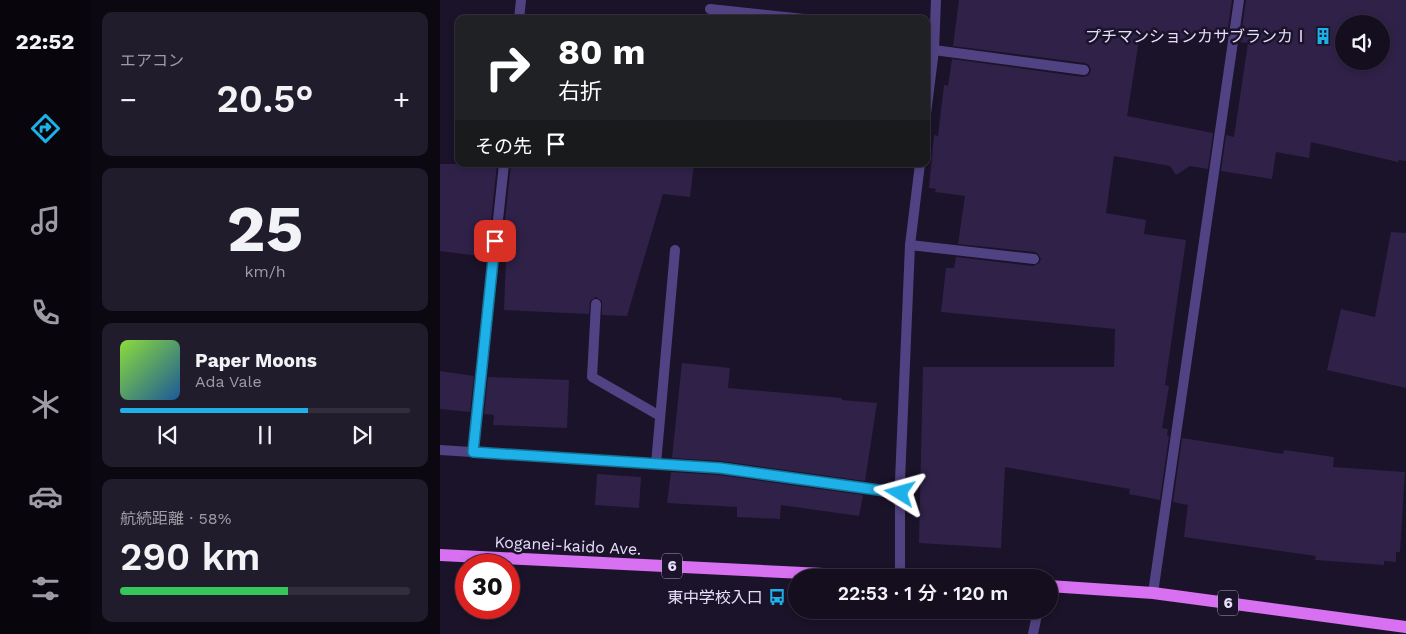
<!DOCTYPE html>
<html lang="ja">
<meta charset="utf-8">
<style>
:root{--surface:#140e1f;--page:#211c2c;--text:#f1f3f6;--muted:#9d9ca4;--line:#332e3d;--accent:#1eb1e9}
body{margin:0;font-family:"Work Sans","Noto Sans JP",sans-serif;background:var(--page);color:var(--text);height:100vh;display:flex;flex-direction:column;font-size:19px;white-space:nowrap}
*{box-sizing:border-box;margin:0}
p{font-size:16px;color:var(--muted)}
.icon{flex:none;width:28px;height:28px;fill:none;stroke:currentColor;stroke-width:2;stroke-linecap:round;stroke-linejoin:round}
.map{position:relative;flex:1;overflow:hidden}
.drawer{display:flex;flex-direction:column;gap:12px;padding:12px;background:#0b0811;width:350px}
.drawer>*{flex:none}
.guide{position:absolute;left:15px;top:15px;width:475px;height:152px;border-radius:10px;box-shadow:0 2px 8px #0003,0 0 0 1px var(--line);background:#202124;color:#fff;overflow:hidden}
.buttons{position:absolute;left:895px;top:15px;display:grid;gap:10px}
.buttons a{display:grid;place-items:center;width:55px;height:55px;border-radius:50%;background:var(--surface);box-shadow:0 2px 8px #0003,0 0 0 1px var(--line);font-size:25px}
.speed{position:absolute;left:15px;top:554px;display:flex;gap:10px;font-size:25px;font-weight:700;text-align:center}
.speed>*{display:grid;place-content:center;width:65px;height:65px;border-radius:50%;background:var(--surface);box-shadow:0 2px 8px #0003,0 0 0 1px var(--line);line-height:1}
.speed .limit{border:8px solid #d22;background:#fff;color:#111}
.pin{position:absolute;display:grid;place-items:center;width:42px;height:42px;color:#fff;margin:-21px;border-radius:10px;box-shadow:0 2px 8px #0006}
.me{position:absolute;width:55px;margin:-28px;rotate:278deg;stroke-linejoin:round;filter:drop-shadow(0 0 4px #0008)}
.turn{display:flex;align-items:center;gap:18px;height:105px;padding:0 20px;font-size:22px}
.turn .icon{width:65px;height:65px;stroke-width:2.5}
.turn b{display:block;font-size:35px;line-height:42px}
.then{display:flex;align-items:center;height:48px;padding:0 20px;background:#0003;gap:10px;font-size:19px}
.big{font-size:38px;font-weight:600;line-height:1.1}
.drawer .card{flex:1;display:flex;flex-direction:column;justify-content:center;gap:8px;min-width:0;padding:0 18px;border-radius:10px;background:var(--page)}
.drawer .dial{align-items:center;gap:0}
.dial b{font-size:65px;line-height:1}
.song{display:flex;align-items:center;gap:15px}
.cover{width:60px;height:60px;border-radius:8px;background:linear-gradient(135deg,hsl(90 70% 55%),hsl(210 70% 35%))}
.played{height:5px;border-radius:2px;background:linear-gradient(90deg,var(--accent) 65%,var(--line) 65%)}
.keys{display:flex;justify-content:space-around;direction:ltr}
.heat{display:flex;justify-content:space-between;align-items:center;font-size:28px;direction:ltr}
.charge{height:8px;border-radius:4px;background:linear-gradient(90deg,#34c759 58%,var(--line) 0)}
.trip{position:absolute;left:348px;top:569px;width:270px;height:50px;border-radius:25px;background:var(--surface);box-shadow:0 2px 8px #0003,0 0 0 1px var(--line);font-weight:600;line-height:50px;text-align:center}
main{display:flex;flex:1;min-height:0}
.menu{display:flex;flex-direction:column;width:90px;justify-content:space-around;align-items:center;background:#08060c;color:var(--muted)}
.menu .icon{width:35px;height:35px}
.menu .selected{color:var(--accent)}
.menu b{font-size:22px;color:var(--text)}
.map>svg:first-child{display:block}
</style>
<main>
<nav class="menu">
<b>22:52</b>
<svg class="icon selected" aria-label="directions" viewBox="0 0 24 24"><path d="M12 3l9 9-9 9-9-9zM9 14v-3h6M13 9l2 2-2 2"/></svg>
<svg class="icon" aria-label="music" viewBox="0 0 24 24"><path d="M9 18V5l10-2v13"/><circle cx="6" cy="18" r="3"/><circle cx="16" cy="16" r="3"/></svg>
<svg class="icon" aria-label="phone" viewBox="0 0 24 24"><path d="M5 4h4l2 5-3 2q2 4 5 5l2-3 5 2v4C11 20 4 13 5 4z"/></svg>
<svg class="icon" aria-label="climate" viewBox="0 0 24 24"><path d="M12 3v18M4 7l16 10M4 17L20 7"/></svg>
<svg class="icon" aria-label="car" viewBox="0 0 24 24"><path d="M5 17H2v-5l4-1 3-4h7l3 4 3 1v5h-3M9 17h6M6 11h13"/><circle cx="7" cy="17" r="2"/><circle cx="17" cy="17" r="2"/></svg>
<svg class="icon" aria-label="filters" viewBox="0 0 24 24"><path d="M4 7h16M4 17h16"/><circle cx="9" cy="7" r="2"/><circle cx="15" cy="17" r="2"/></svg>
</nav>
<section class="drawer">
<div class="card"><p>エアコン</p>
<div class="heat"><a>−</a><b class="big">20.5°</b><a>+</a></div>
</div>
<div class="card dial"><b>25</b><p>km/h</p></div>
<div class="card">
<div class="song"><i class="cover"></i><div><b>Paper Moons</b><p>Ada Vale</p></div></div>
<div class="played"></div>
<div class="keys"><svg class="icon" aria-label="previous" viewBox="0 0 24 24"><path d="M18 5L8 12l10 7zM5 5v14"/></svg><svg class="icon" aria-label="pause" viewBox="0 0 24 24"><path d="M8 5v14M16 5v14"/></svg><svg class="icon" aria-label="next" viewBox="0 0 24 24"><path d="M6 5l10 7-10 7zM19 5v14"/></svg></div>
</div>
<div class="card"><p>航続距離 · 58%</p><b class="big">290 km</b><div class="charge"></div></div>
</section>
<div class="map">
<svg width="966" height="634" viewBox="0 0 966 634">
<rect width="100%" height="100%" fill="#1b1329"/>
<g fill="#302148" fill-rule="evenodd">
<polygon points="519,0 792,0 786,40 746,34 746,40 700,34 687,116 773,133 768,169 750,166 736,175 730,166 674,156 666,213 706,220 704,234 746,240 725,385 729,386 722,428 728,429 727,435 729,436 720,500 689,494 690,489 565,467 561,548 479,543 483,367 674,367 675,329 501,312 506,268 514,268 516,257 593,266 599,263 601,259 598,254 595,252 518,244 525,196 495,192 496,189 489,188 494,135 498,136 504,85 508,86 512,59 643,77 649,75 651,70 649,65 645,63 513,46"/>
<path d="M806 0H966V161L959 160 958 162 871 142 869 158 836 152 832 179 781 171 786 135 794 137 808 43 800 42ZM904 24H941V61H904Z"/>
<polygon points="0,164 57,164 47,257 0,251"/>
<polygon points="71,164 254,164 250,197 223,194 187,316 162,315 162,301 156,297 150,301 149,314 64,310 66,259 61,258"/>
<polygon points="951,232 966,233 966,388 887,370 901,309 935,317"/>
<polygon points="242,363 290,368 288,388 402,398 402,400 437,403 425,481 281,461 232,458"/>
<polygon points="0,371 34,376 30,412 0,409"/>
<polygon points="48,377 129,380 127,428 53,425 54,415 44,414"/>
<polygon points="742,438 843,454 844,450 894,457 893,467 965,472 960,552 956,552 956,562 944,561 944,565 875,560 876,556 744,537 748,505 733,502"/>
<polygon points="231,472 279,475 423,495 419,516 341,505 340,519 297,517 297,507 227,503"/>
<polygon points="157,474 201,477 199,508 155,505"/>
</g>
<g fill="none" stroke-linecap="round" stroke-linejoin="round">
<g stroke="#514383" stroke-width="10">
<polyline points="270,9 364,19"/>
<polyline points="494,50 644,70"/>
<polyline points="470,245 594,259"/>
<polyline points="156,304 152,377 220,416"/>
<polyline points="216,464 235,250"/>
</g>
<g stroke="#514383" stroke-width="10">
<polyline points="79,19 81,0"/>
<polyline points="486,114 494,50 496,0"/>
<polyline points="0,450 280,468 460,493"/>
<polyline points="33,452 64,164"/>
<polyline points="460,577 460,481 470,245 480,164"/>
<polyline points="713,593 799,0"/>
<polyline points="593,634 598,610"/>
</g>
<g stroke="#d770f1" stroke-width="12">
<polyline points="0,555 465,578"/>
<polyline points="609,586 713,593 966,627"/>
</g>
</g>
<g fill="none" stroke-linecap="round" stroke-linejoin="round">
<g stroke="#147397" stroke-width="12">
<polyline id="route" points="55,241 33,452 280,468 460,493"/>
</g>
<use href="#route" stroke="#1eb1e9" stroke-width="9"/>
</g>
<defs>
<g id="building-bare" transform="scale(1.35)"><path d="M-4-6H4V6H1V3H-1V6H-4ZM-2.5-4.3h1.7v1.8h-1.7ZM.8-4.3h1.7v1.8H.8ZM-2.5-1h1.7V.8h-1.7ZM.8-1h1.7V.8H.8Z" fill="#1eb1e9" stroke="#1b1329" stroke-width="2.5" paint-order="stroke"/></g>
<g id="bus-bare" transform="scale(1.35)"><path d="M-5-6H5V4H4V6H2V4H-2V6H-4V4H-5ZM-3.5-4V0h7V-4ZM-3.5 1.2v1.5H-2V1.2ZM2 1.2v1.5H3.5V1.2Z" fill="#1eb1e9" stroke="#1b1329" stroke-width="2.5" paint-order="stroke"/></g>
</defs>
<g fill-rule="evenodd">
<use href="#building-bare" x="883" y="36"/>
<use href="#bus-bare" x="337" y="597"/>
</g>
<g text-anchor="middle" stroke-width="5" stroke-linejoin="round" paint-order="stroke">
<g fill="#1b1329" stroke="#aaa1bd" stroke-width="1">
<rect x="222" y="553.5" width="20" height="25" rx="4"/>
<rect x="778" y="590.5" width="20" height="25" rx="4"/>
</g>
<g font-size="15" font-weight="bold" fill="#e7defc">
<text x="232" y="571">6</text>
<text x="788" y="608">6</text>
</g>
<g font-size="16" fill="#e7defc" stroke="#1b1329" text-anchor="end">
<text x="869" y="42">プチマンションカサブランカⅠ</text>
<text x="323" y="603">東中学校入口</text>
</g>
<g font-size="16" fill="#e7defc" stroke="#1b1329">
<text transform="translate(128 545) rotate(3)" y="6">Koganei-kaido Ave.</text>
</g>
</g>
</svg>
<div class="buttons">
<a><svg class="icon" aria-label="sound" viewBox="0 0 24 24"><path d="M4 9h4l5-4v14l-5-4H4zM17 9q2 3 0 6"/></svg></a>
</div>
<div class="speed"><div class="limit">30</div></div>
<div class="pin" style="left:55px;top:241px;background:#d93025"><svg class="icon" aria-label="arrive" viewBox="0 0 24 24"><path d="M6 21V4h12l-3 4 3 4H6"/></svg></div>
<svg class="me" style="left:460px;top:493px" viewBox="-20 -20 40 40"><path d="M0-17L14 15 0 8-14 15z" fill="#1eb1e9" stroke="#fff" stroke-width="4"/></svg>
<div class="trip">22:53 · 1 分 · 120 m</div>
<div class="guide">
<div class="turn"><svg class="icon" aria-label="right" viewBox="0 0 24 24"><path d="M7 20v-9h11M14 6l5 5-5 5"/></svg><div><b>80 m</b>右折</div></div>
<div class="then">その先<svg class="icon" aria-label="arrive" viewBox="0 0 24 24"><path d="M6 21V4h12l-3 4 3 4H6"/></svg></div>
</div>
</div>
</main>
